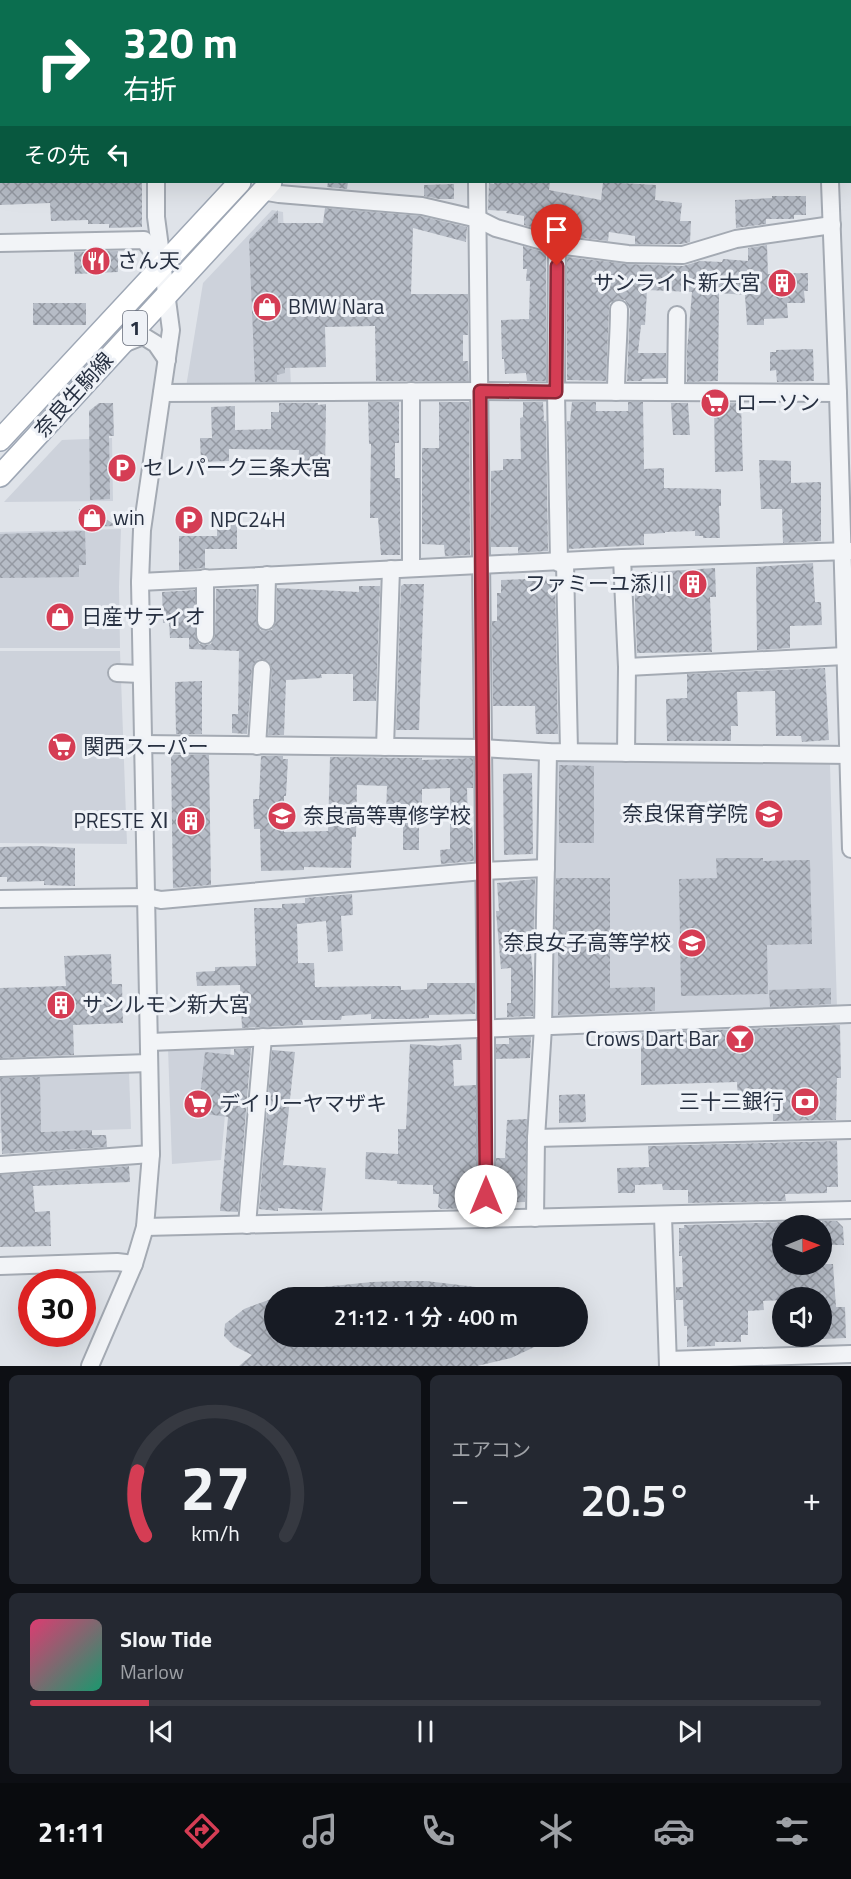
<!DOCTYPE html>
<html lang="ja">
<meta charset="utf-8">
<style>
:root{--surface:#171b24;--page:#242831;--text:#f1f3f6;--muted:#9ea1a6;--line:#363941;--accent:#d53d54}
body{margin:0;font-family:"Titillium Web","Noto Sans JP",sans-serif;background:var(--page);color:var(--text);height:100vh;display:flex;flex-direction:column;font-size:22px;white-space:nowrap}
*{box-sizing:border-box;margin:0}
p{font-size:20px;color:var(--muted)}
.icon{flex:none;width:33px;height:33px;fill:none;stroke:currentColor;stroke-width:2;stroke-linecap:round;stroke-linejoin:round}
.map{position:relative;height:1366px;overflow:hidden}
.panel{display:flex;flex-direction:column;gap:9px;padding:9px;background:#0d0f14;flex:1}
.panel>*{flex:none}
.guide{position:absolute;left:0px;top:0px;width:852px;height:183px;box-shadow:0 6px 24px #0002;background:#0b6e4f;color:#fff;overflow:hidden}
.needle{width:39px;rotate:89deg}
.controls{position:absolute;left:772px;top:1215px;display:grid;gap:12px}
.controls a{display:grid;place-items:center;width:60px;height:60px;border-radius:50%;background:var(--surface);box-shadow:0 6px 24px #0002;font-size:30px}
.speed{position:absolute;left:18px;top:1269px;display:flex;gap:12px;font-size:30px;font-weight:700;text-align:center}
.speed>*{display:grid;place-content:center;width:78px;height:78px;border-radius:50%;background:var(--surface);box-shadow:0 6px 24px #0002;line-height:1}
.speed .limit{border:9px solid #d22;background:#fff;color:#111}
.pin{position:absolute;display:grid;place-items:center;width:51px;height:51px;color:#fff;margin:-62px -26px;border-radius:50% 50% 50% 0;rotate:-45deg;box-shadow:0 0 6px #0007}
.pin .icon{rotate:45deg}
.me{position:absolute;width:66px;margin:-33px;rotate:0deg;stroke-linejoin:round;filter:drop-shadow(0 0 4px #0008)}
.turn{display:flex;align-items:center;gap:21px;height:126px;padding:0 24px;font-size:27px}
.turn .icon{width:78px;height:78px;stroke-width:2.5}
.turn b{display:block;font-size:42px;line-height:51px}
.then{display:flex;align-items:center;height:57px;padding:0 24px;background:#0003;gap:12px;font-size:22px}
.big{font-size:45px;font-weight:600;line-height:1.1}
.panel .widget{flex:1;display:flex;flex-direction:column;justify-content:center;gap:9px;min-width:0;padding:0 21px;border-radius:9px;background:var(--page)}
.panel .dial{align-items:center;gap:0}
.dial svg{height:156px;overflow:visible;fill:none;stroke:var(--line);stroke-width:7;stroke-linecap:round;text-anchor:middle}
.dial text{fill:var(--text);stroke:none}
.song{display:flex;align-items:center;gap:18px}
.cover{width:72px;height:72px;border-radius:9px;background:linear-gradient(135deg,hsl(340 70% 55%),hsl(160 70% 35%))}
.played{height:6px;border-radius:3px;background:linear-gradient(90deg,var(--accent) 15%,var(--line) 15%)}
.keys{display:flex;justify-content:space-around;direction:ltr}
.heat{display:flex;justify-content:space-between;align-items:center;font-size:33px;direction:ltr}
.panel .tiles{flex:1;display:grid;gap:9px;grid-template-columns:1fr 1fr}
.widget:last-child{grid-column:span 2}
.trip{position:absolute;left:264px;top:1287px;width:324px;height:60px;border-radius:30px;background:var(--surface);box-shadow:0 6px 24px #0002;font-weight:600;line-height:60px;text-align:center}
.tabs{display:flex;height:96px;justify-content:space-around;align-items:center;background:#090b0e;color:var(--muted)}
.tabs .icon{width:42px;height:42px}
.tabs .selected{color:var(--accent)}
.tabs b{font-size:27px;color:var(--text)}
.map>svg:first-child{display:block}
</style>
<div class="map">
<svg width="851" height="1366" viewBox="0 0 851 1366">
<defs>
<pattern id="building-cross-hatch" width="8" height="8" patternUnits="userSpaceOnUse" patternTransform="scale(1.5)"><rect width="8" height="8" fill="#b6bcc6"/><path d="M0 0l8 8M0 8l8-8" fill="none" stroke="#9499a2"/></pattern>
</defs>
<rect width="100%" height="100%" fill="#dfe3e9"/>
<g fill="#cdd2db">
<polygon points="272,210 283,212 291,386 186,387 203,283"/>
<polygon points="112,438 113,501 4,502 62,440"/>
<polygon points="121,529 119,587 120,648 0,648 0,532"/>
<polygon points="0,651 120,651 127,844 0,843"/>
<polygon points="557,757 828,762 830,764 837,1009 547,1021 551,877 555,875 554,760"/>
<polygon points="231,1046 221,1160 172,1164 168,1048"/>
<polygon points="129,1071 131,1129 0,1133 0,1074"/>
</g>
<g fill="url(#building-cross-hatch)">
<polygon points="38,182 42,182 42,183 142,182 142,227 109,228 109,224 88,224 88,220 51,221 50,203 0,205 0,183"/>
<polygon points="328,182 348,182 347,189 327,187"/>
<polygon points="494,182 550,182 549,190 601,200 603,182 656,185 655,200 682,203 680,221 691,221 690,242 682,244 635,244 635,236 609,232 608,241 559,235 524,225 524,216 506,213 507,211 488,210 489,183 494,184"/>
<polygon points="454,184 454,199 439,199 424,196 424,185"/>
<polygon points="772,196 806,196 806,215 794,215 794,219 766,219 766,224 736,228 735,200 772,198"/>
<polygon points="325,208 420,216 467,227 466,242 413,228 411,294 468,294 468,335 463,335 463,361 468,361 469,381 376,381 375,326 325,327 326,367 285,368 285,373 277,375 277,382 255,382 249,240 278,210 278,223 323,223"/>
<polygon points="767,245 768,274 808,273 808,291 804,291 805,303 787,303 788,318 764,319 764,325 747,325 745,295 719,293 718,381 687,382 687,351 692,292 647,290 645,325 641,325 638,353 666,353 666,378 642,379 642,381 627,381 630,309 625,300 619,299 610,303 609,308 606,381 567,380 567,257 627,264 683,266 700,261 722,262 723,259 748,261 748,248"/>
<polygon points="523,246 546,253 546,381 527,381 526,373 505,374 504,359 502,359 501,320 529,319 530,281 526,281 527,269 523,269"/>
<polygon points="118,251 118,272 75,274 74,252"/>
<rect x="33" y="303" width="53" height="22"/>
<polygon points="813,349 814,381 777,382 776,370 770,371 770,352 776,352 776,350"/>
<polygon points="368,402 399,402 399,443 395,443 395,478 400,478 400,555 381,555 378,518 370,518 371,444 369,444"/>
<polygon points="439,402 469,402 470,555 445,556 444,545 422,544 422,448 439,448"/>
<polygon points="523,402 543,402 544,421 546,421 548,551 518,553 518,547 491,547 491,471 503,470 503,459 521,459 520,418 523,417"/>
<polygon points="572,402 596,402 596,411 628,411 628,402 643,402 644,469 664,468 664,488 721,489 721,506 719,506 720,538 703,538 703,536 695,536 695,531 665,532 665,533 644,534 644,545 569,549 567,421 570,421"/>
<polygon points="99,403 113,403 114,436 109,436 110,499 90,500 89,411"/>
<polygon points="279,403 318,403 318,405 326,404 325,471 298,471 299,450 229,449 229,461 201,462 200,438 212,438 211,407 235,406 235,430 271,429 271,412 279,412"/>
<polygon points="671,403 688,403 690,435 673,435"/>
<polygon points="714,403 741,403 743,471 715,472"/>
<polygon points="759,460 791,461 791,483 821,482 821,541 783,543 782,509 761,509"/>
<polygon points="79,509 90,509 117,526 80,527"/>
<polygon points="217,515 237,515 237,549 205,549 205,568 179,570 179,536 217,536"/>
<polygon points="85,531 86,565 79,565 79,577 0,578 0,534"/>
<polygon points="813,563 815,602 821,602 822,625 790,626 790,648 757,650 756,567"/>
<polygon points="715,568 716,597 710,597 712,652 637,653 634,577 638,576 637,573"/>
<polygon points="555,578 558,734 536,734 535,706 493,706 492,621 497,621 497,593 501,593 501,580"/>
<polygon points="404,584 424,584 419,730 396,730 401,586"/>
<polygon points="359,586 380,586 376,701 353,701 353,674 321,674 322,678 286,680 284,735 268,735 272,670 268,661 258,659 252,668 247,734 232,733 232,714 238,714 239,651 189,649 189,638 170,638 169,623 163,623 162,592 195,590 195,636 199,644 206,645 211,644 215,636 216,589 256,589 256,621 260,630 266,631 272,630 276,622 277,588 359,592"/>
<polygon points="825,668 829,740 802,742 801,736 776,736 775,691 737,692 738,726 731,726 731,741 667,741 666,699 687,698 687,674"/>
<polygon points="202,681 202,734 176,734 175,682"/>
<polygon points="171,755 209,755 211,885 173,888"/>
<polygon points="261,756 283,756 283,759 288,759 286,796 284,796 284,832 328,831 330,757 422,758 422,760 473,758 473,788 467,788 468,823 472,822 474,861 441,864 440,850 450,849 450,788 422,789 422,823 419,823 419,850 403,850 403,823 391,822 391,814 386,814 387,786 357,785 356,837 352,837 351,868 304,867 304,870 261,871 260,829 254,829 253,799 259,799"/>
<polygon points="559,765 594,766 594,843 559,843"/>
<polygon points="532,773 533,854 504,855 503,774"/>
<polygon points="39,846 75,848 75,886 44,885 44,881 7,882 7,877 0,877 0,847"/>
<polygon points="716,858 763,858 763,861 810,860 812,944 767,945 768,994 681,996 679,879 717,878"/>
<polygon points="556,878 610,878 610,988 655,987 655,1011 558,1015 558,943 555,943"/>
<polygon points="535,879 534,943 530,943 533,975 533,1016 509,1017 507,1017 507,1003 511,1003 511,968 501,969 496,911 499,911 497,883"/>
<polygon points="352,894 353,915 341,916 343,951 328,952 326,921 297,924 298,963 314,963 315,987 386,986 401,986 401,990 427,989 427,983 475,983 475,1014 429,1015 429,1018 410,1019 371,1019 371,1014 342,1016 341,1020 302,1020 303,1025 242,1028 240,985 197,986 196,972 215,971 215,967 256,966 254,908 282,908 282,904 305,903 305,898"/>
<polygon points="111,954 112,984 122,984 123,1023 73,1025 74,1055 0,1058 0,988 66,986 64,956"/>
<polygon points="831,988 831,1004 770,1007 769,990"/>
<polygon points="840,1025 841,1078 837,1078 836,1120 773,1121 773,1097 738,1098 737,1082 641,1085 641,1033"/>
<polygon points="531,1037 530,1058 496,1059 496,1044 509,1044 509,1038"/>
<polygon points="410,1044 440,1046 461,1044 462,1060 453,1060 454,1086 476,1085 476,1208 441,1209 438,1207 439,1194 433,1194 433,1185 397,1184 397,1181 365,1179 366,1152 398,1154 398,1129 406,1129"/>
<polygon points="251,1048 238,1212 220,1211 228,1117 198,1113 205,1052 234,1055 234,1049"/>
<polygon points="272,1050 295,1052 283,1165 326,1168 322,1211 278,1208 278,1211 259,1209"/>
<polygon points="40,1077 41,1132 92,1130 92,1135 106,1135 107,1147 2,1154 0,1078"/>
<polygon points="585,1094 586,1122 559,1123 559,1095"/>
<polygon points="527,1119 525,1202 496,1203 496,1158 505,1158 507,1120"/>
<polygon points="837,1141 838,1187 827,1187 827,1193 785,1194 786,1201 688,1203 688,1190 663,1190 662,1184 635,1185 635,1193 618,1193 617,1168 649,1167 648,1146"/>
<polygon points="129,1166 130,1182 33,1186 35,1212 50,1211 51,1246 0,1247 0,1175"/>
<polygon points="822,1221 837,1221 843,1227 844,1245 822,1245"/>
<polygon points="786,1222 786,1226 783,1226 783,1264 833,1264 836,1307 845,1307 846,1338 822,1339 822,1298 783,1298 783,1300 763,1301 764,1310 748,1311 748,1335 741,1335 741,1342 715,1342 715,1346 687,1347 687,1326 684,1326 683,1300 676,1300 676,1287 683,1287 682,1256 679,1256 679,1228 684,1228 684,1225"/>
<polygon points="400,1281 426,1281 493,1289 493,1298 303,1298 303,1289 372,1282"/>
<polygon points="274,1298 274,1336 558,1336 511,1358 477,1366 239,1366 252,1355 234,1346 224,1336 225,1324 244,1309"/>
</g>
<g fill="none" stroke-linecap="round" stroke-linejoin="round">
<g stroke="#a4aab3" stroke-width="20">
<g id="minor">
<polyline points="472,0 472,2"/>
<polyline points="827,0 827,2"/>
<polyline points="155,2 155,0"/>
<polyline points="0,24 2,24"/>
<polyline points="850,157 851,157"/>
<polyline points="477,182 486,1029 486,1219"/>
<polyline points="830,182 838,393 851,849"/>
<polyline points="262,191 279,194 422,206 478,219 496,228 557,245 628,254 683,255 736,239 832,225"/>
<polyline points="0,243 144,240 160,262"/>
<polyline points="557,245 556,392 559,563"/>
<polyline points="123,344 143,336 156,344 167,360"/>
<path d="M616 392C616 364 619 337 619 309"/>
<polyline points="676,392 677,315"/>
<polyline points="162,393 480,391 838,393"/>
<polyline points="622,558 627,667 626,753"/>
<polyline points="565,563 569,751"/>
<polyline points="411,568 411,391"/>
<polyline points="140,582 622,558 851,551"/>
<polyline points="266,621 267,575"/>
<polyline points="205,635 205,578"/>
<polyline points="627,667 845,656"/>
<polyline points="117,673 141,674"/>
<polyline points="142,744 482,748 548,752 851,755"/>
<polyline points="257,746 262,669"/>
<polyline points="385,747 391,569"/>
<polyline points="121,820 144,820"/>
<polyline points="0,899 147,897 161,900 483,871 546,868"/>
<polyline points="150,1042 851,1014"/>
<polyline points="0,1068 149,1063"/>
<polyline points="536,1138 851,1130"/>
<polyline points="0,1165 151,1154"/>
<polyline points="663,1216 668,1366"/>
<polyline points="535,1218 536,1138 543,1027 548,752"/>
<polyline points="247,1225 263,1037"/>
<polyline points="145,1227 851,1210"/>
<polyline points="0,1266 117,1262 134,1264"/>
<polyline points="668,1360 851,1354"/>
<polyline points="90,1366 134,1264 145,1227 151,1154 140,582 142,530 171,330 156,217 156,182"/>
</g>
</g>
<g stroke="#9ea7b5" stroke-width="24">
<g id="major">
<polyline points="406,2 408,0"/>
<polyline points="438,2 439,0"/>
<polyline points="0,440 240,182"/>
<polyline points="0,476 271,182"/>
</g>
</g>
<use href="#minor" stroke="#f2f4f7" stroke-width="16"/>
<use href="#major" stroke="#fff" stroke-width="21"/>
</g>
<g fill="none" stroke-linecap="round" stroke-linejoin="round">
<g stroke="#8a2837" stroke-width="15">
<polyline id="route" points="486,1196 480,391 556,392 557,266"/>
</g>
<use href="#route" stroke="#d53d54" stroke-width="10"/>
</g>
<defs>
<g id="restaurant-disc" transform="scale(1.5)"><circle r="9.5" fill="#d53d54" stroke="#eff2f7"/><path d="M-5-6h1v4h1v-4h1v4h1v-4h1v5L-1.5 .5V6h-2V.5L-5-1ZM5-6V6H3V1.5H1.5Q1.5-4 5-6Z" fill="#fff"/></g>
<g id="building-disc" transform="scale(1.5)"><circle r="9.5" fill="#d53d54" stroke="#eff2f7"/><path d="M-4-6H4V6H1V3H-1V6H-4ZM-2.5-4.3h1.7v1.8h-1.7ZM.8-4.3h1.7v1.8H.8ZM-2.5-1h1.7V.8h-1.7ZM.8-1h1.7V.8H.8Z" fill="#fff"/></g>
<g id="shop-disc" transform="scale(1.5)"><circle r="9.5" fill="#d53d54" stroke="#eff2f7"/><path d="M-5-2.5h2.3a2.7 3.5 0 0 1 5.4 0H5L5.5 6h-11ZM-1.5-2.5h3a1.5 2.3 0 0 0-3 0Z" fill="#fff"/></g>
<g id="supermarket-disc" transform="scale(1.5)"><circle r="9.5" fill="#d53d54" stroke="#eff2f7"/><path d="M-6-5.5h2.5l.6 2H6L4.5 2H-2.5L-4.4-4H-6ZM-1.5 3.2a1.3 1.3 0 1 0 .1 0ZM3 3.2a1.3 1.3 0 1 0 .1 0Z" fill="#fff"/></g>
<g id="parking-disc" transform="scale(1.5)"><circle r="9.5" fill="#d53d54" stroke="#eff2f7"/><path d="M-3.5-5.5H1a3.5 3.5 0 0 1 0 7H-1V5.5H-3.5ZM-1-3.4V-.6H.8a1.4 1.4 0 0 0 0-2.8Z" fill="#fff"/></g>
<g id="university-disc" transform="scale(1.5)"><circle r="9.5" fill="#d53d54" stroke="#eff2f7"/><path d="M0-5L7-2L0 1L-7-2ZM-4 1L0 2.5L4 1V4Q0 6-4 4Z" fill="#fff"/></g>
<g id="school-disc" transform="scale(1.5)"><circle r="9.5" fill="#d53d54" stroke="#eff2f7"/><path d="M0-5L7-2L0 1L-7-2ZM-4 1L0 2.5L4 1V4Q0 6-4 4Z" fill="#fff"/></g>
<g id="bar-disc" transform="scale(1.5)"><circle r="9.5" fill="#d53d54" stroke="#eff2f7"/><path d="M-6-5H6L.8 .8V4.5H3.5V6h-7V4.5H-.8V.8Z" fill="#fff"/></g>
<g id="bank-disc" transform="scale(1.5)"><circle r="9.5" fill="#d53d54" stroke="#eff2f7"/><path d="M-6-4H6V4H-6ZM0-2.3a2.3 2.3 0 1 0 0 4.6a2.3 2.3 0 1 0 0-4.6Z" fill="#fff"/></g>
</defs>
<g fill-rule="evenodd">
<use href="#restaurant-disc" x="96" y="261"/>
<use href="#building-disc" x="782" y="283"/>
<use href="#shop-disc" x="267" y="307"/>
<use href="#supermarket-disc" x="715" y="403"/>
<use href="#parking-disc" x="122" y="468"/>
<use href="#shop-disc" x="92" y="518"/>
<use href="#parking-disc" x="189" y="520"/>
<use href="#building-disc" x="693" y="584"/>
<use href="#shop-disc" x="60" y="617"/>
<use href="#supermarket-disc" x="62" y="747"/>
<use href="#university-disc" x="769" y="814"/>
<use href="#school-disc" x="282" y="816"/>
<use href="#building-disc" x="191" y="821"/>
<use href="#school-disc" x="692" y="943"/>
<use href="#building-disc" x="61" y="1005"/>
<use href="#bar-disc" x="740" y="1039"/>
<use href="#bank-disc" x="805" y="1102"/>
<use href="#supermarket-disc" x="198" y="1104"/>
</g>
<g text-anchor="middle" stroke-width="6" stroke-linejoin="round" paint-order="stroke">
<rect fill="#eff2f7" stroke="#636a78" stroke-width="1.5" x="123" y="311" width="24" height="34" rx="4.5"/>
<g font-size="20" font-weight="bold" fill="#273041">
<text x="135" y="335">1</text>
</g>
<g font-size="21" fill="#273041" stroke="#eff2f7" text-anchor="start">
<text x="117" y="268">さん天</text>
<text x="761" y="290" text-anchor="end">サンライト新大宮</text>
<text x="288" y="314">BMW Nara</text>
<text x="736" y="410">ローソン</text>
<text x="143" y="475">セレパーク三条大宮</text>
<text x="113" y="525">win</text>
<text x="210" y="527">NPC24H</text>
<text x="672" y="591" text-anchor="end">ファミーユ添川</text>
<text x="81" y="624">日産サティオ</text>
<text x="83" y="754">関西スーパー</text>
<text x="748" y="821" text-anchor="end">奈良保育学院</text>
<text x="303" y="823">奈良高等専修学校</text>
<text x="170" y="828" text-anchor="end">PRESTE Ⅺ</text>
<text x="671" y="950" text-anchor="end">奈良女子高等学校</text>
<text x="82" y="1012">サンルモン新大宮</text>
<text x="719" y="1046" text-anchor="end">Crows Dart Bar</text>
<text x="784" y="1109" text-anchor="end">三十三銀行</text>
<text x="219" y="1111">デイリーヤマザキ</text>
</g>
<g font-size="21" fill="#273041" stroke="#eff2f7">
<text transform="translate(74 395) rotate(-48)" y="7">奈良生駒線</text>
</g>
</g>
</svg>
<div class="controls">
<a><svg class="needle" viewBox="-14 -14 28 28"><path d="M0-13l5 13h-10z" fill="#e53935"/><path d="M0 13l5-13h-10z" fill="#9ea1a6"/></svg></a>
<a><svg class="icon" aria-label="sound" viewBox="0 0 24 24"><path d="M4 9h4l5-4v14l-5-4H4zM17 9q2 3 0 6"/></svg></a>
</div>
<div class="speed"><div class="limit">30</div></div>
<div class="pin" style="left:557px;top:266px;background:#d93025"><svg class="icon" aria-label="arrive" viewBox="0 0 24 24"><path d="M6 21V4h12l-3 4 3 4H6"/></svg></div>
<svg class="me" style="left:486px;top:1196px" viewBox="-20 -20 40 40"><circle r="19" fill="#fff"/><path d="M0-13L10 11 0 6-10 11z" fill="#d53d54"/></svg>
<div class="trip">21:12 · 1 分 · 400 m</div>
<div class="guide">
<div class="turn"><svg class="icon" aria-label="right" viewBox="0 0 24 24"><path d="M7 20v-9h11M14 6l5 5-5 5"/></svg><div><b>320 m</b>右折</div></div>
<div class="then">その先<svg class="icon" aria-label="left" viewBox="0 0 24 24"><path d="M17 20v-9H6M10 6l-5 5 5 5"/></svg></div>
</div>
</div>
<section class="panel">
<div class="tiles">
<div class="widget dial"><svg viewBox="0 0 100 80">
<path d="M14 69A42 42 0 1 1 86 69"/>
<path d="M14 69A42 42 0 0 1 10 36" stroke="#d53d54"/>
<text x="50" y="56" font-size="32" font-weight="700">27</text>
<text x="50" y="72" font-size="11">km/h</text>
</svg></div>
<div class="widget"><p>エアコン</p>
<div class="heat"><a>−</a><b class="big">20.5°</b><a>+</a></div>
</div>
<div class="widget">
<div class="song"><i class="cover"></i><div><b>Slow Tide</b><p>Marlow</p></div></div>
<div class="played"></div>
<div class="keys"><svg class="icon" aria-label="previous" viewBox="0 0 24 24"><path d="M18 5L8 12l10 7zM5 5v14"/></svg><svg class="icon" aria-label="pause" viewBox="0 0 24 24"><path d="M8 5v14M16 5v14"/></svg><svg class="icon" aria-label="next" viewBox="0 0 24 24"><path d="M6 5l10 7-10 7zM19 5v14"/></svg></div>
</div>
</div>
</section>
<nav class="tabs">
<b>21:11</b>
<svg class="icon selected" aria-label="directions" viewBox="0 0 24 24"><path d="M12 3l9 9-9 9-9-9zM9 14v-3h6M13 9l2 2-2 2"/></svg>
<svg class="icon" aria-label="music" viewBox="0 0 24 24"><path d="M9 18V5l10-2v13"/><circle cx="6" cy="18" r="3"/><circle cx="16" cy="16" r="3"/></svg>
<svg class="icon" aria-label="phone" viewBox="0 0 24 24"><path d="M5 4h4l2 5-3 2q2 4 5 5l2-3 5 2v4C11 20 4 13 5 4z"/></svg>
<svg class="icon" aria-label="climate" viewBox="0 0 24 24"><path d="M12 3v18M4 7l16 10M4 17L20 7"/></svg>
<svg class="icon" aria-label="car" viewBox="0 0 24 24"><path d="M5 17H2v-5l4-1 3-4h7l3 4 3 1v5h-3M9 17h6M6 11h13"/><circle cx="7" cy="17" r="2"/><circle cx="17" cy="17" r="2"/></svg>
<svg class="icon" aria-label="filters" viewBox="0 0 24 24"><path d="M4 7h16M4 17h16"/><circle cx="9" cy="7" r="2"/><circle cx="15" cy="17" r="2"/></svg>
</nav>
